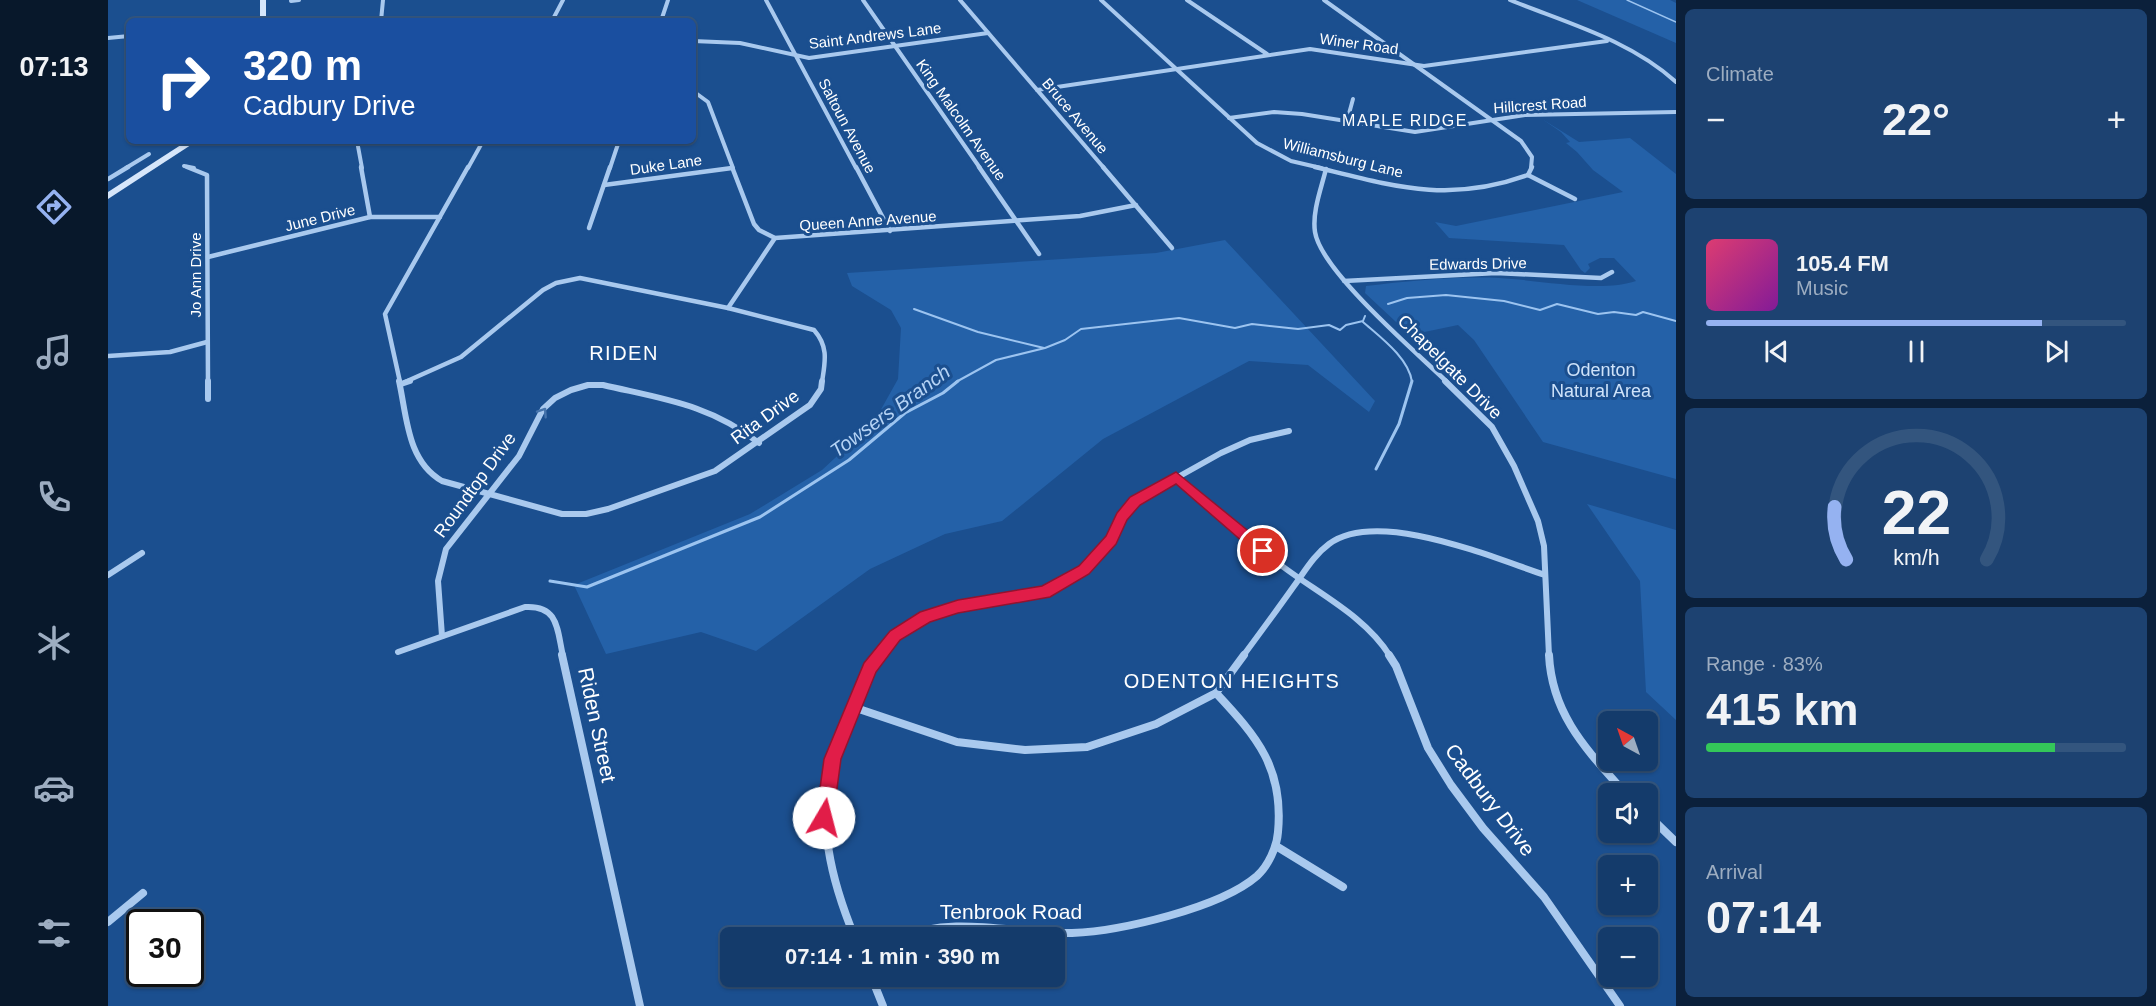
<!DOCTYPE html>
<meta charset="utf-8">
<style>
:root{--surface:#143b6b;--page:#1d4271;--text:#f1f3f6;--muted:#9dadc1;--line:#33557e;--accent:#95b2f1}
body{margin:0;font-family:Arial,sans-serif;background:var(--page);color:var(--text);height:100vh;display:flex;flex-direction:column;font-size:22px;white-space:nowrap}
*{box-sizing:border-box;margin:0}
p{font-size:20px;color:var(--muted)}
.icon{flex:none;width:33px;height:33px;fill:none;stroke:currentColor;stroke-width:2;stroke-linecap:round;stroke-linejoin:round}
.map{position:relative;flex:1;overflow:hidden}
.side{display:flex;flex-direction:column;gap:9px;padding:9px;background:#0b203b;width:480px}
.side>*{flex:none}
.hud{position:absolute;left:18px;top:18px;width:570px;height:126px;border-radius:9px;box-shadow:0 2px 4px #0004,0 0 0 2px var(--line);background:#1a4fa0;color:#fff;overflow:hidden}
.needle{width:39px;rotate:320deg}
.tools{position:absolute;left:1490px;top:711px;display:grid;gap:12px}
.tools a{display:grid;place-items:center;width:60px;height:60px;border-radius:9px;background:var(--surface);box-shadow:0 2px 4px #0004,0 0 0 2px var(--line);font-size:30px}
.speed{position:absolute;left:18px;top:909px;display:flex;gap:12px;font-size:30px;font-weight:700;text-align:center}
.speed>*{display:grid;place-content:center;width:78px;height:78px;border-radius:50%;background:var(--surface);box-shadow:0 2px 4px #0004,0 0 0 2px var(--line);line-height:1}
.speed .limit{border:3px solid #111;border-radius:9px;background:#fff;color:#111}
.pin{position:absolute;display:grid;place-items:center;width:51px;height:51px;color:#fff;margin:-26px;border:3px solid #fff;border-radius:50%;box-shadow:0 2px 6px #0007}
.me{position:absolute;width:66px;margin:-33px;rotate:8deg;stroke-linejoin:round;filter:drop-shadow(0 0 4px #0008)}
.turn{display:flex;align-items:center;gap:21px;height:126px;padding:0 18px;font-size:27px}
.turn .icon{width:78px;height:78px;stroke-width:2.5}
.turn b{display:block;font-size:42px;line-height:51px}
.big{font-size:45px;font-weight:700;line-height:1.1}
.side .tile{flex:1;display:flex;flex-direction:column;justify-content:center;gap:9px;min-width:0;padding:0 21px;border-radius:9px;background:var(--page)}
.side .dial{align-items:center;gap:0}
.dial svg{height:156px;overflow:visible;fill:none;stroke:var(--line);stroke-width:7;stroke-linecap:round;text-anchor:middle}
.dial text{fill:var(--text);stroke:none}
.song{display:flex;align-items:center;gap:18px}
.cover{width:72px;height:72px;border-radius:9px;background:linear-gradient(135deg,hsl(340 70% 55%),hsl(290 70% 35%))}
.played{height:6px;border-radius:3px;background:linear-gradient(90deg,var(--accent) 80%,var(--line) 80%)}
.keys{display:flex;justify-content:space-around;direction:ltr}
.heat{display:flex;justify-content:space-between;align-items:center;font-size:33px;direction:ltr}
.charge{height:9px;border-radius:4px;background:linear-gradient(90deg,#34c759 83%,var(--line) 0)}
.trip{position:absolute;left:612px;top:927px;width:345px;height:60px;border-radius:9px;background:var(--surface);box-shadow:0 2px 4px #0004,0 0 0 2px var(--line);font-weight:700;line-height:60px;text-align:center}
main{display:flex;flex:1;min-height:0}
.menu{display:flex;flex-direction:column;width:108px;justify-content:space-around;align-items:center;background:#08182b;color:var(--muted)}
.menu .icon{width:42px;height:42px}
.menu .active{color:var(--accent)}
.menu b{font-size:27px;color:var(--text)}
.map>svg:first-child{display:block}
</style>
<main>
<nav class="menu">
<b>07:13</b>
<svg class="icon active" aria-label="directions" viewBox="0 0 24 24"><path d="M12 3l9 9-9 9-9-9zM9 14v-3h6M13 9l2 2-2 2"/></svg>
<svg class="icon" aria-label="music" viewBox="0 0 24 24"><path d="M9 18V5l10-2v13"/><circle cx="6" cy="18" r="3"/><circle cx="16" cy="16" r="3"/></svg>
<svg class="icon" aria-label="phone" viewBox="0 0 24 24"><path d="M5 4h4l2 5-3 2q2 4 5 5l2-3 5 2v4C11 20 4 13 5 4z"/></svg>
<svg class="icon" aria-label="climate" viewBox="0 0 24 24"><path d="M12 3v18M4 7l16 10M4 17L20 7"/></svg>
<svg class="icon" aria-label="car" viewBox="0 0 24 24"><path d="M5 17H2v-5l4-1 3-4h7l3 4 3 1v5h-3M9 17h6M6 11h13"/><circle cx="7" cy="17" r="2"/><circle cx="17" cy="17" r="2"/></svg>
<svg class="icon" aria-label="filters" viewBox="0 0 24 24"><path d="M4 7h16M4 17h16"/><circle cx="9" cy="7" r="2"/><circle cx="15" cy="17" r="2"/></svg>
</nav>
<div class="map">
<svg width="1568" height="1006" viewBox="0 0 1568 1006">
<rect width="100%" height="100%" fill="#1b4f8f"/>
<g fill="#2461a8">
<polygon points="1469,0 1562,0 1568,3 1568,43"/>
<path d="M1434 119 1471 142 1522 138 1568 174V479L1435 442 1366 340 1350 325 1302 335 1257 293 1258 286C1301 281 1348 276 1391 278 1430 280 1493 293 1528 281L1506 258H1492L1480 264 1482 268 1477 273 1473 270 1456 245 1341 238 1327 222 1348 226 1515 192 1485 170 1469 152 1458 143 1462 142 1453 132Z"/>
<polygon points="1117,240 1267,401 1261,412 1200,365 1141,361 995,439 894,521 837,534 762,569 648,651 593,632 498,654 466,585 642,514 714,470 766,422 790,379 793,328 783,310 744,286 739,273 1048,253"/>
<polygon points="1479,504 1568,530 1568,720 1538,692 1532,581"/>
</g>
<g fill="none" stroke-linecap="round" stroke-linejoin="round">
<polyline stroke="#9cc4f0" stroke-width="1.5" points="1519,0 1568,22"/>
<g stroke="#9cc4f0" stroke-width="2">
<polyline points="1280,304 1299,298 1338,295 1396,301 1432,310 1449,304 1490,314 1506,312 1528,315 1535,312 1568,321"/>
<polyline points="806,309 870,332 936,348"/>
<path d="M1255 322C1272 337 1301 358 1304 382"/>
<polyline points="848,382 888,360 937,348 957,340 973,329 1071,318 1127,328 1144,324 1190,329 1221,325 1232,330 1238,325 1255,321 1257,316"/>
</g>
<g stroke="#9cc4f0" stroke-width="3">
<polyline points="1268,469 1291,424 1304,381"/>
<polyline points="442,581 479,587 652,517 741,460 797,413 835,393 850,381"/>
</g>
<g stroke="#a9c9ee" stroke-width="4">
<polyline points="658,0 748,168"/>
<polyline points="755,0 872,168"/>
<polyline points="852,0 996,168"/>
<polyline points="993,0 1149,143 1183,161 1213,168"/>
<polyline points="1079,0 1159,54"/>
<polyline points="1216,0 1413,141 1424,157 1423,168"/>
<path d="M1402 0C1459 23 1522 40 1568 82"/>
<polyline points="183,1 191,0"/>
<polyline points="273,21 275,0"/>
<polyline points="444,21 455,0"/>
<polyline points="553,21 560,0"/>
<polyline points="0,38 21,36"/>
<polyline points="585,41 632,43 701,58 880,33"/>
<polyline points="929,90 1202,49 1316,66 1499,41"/>
<polyline points="585,91 600,102 625,168"/>
<polyline points="1121,118 1166,112 1194,114 1307,132 1417,115 1568,112"/>
<polyline points="1239,121 1245,99"/>
<polyline points="249,141 254,168"/>
<polyline points="76,166 86,168"/>
<polyline points="18,168 41,154"/>
<polyline points="360,168 375,141"/>
<polyline points="502,168 511,141"/>
</g>
<g stroke="#a9c9ee" stroke-width="4.5">
<polyline points="79,167 99,175 100,382"/>
<polyline points="253,167 262,217"/>
<polyline points="624,167 646,224 651,230 667,238 972,216 1028,205"/>
<polyline points="748,167 782,231"/>
<polyline points="871,167 931,254"/>
<polyline points="995,167 1064,248"/>
<path d="M1207 167C1285 186 1341 204 1420 175"/>
<path d="M1218 169C1213 189 1204 212 1207 232 1213 271 1308 352 1339 382"/>
<polyline points="1420,175 1424,167"/>
<polyline points="1420,175 1467,199"/>
<polyline points="0,179 20,167"/>
<polyline points="496,185 624,168"/>
<polyline points="481,228 502,167"/>
<polyline points="100,257 262,217 332,217"/>
<polyline points="1236,281 1388,273 1493,278 1504,272"/>
<polyline points="620,308 667,238"/>
<polyline points="0,356 62,352 99,342"/>
<polyline points="292,382 277,314 360,167"/>
<path d="M297 382 353 357 435 290 448 283 472 278 620 308 706 330C721 347 717 362 714 382"/>
</g>
<g stroke="#a9c9ee" stroke-width="6">
<polyline points="100,381 100,399"/>
<path d="M291 381C299 417 299 461 334 481L454 514H478L500 509 607 471 702 405 713 389 714 381"/>
<polyline points="1337,381 1384,427 1406,466 1430,521 1436,546 1441,656"/>
<polyline points="293,384 302,381"/>
<path d="M1069 477C1104 506 1138 538 1174 566 1211 594 1257 616 1282 656"/>
<polyline points="0,575 34,553"/>
<path d="M334 636 330 581 338 549 411 456 435 409 447 398 463 390 480 385H495C555 399 601 404 651 443"/>
<path d="M290 652 417 607C451 605 449 630 455 656"/>
<polyline points="771,656 787,636 817,617 850,606 937,592 976,570 1003,540 1014,517 1027,501 1113,453 1142,440 1181,431"/>
<path d="M1135 656C1152 633 1169 610 1186 586 1197 571 1206 555 1221 544 1270 508 1385 558 1437 575"/>
</g>
<g stroke="#a9c9ee" stroke-width="8">
<polyline points="454,655 532,1006"/>
<polyline points="1281,655 1288,666 1320,748 1343,785 1375,828 1436,897 1512,1006"/>
<path d="M1441 655C1444 716 1480 751 1518 794"/>
<polyline points="745,707 849,742 917,750 979,747 1048,724 1108,693 1136,655"/>
<polyline points="1539,814 1568,842"/>
<polyline points="1168,846 1235,887"/>
<polyline points="0,922 35,893"/>
<path d="M747 938C723 880 708 821 725 759 729 745 737 730 742 717 751 695 758 673 772 655"/>
<path d="M793 938C846 914 908 935 964 933 1013 931 1112 908 1149 876 1160 866 1169 847 1170 832 1176 768 1149 737 1108 693"/>
<polyline points="763,976 775,1006"/>
</g>
<g fill="#d6e6fa" fill-rule="evenodd">
<rect x="152" y="0" width="6" height="21"/>
<polygon points="79,141 89,141 0,199 0,192"/>
</g>
</g>
<defs><path id="oneway-chevron" d="M-2-3.5L2.5 0L-2 3.5" fill="none" stroke-width="1.6" stroke-linecap="round" stroke-linejoin="round" transform="scale(1.5)"/></defs>
<use stroke="#4674ac" href="#oneway-chevron" transform="translate(435 412) rotate(-56)"/>
<polygon fill="#e11d48" stroke="#92132f" stroke-width="1.5" points="1068,472 1160,547 1160,555 1150,555 1068,484 1032,505 1019,520 1008,544 981,574 942,597 850,613 822,622 792,640 768,672 733,759 725,818 723,824 716,827 710,824 708,818 716,759 756,663 782,631 812,612 850,600 934,586 971,566 998,536 1009,513 1022,497"/>
<g text-anchor="middle" stroke-width="6" stroke-linejoin="round" paint-order="stroke">
<g font-size="15" fill="#fff" stroke="#1b4f8f">
<text transform="translate(767 36) rotate(-7)" y="5">Saint Andrews Lane</text>
<text transform="translate(1251 44) rotate(8)" y="5">Winer Road</text>
<text transform="translate(1432 105) rotate(-4)" y="5">Hillcrest Road</text>
<text transform="translate(967 116) rotate(50)" y="5">Bruce Avenue</text>
<text transform="translate(853 120) rotate(55)" y="5">King Malcolm Avenue</text>
<text transform="translate(739 126) rotate(62)" y="5">Saltoun Avenue</text>
<text transform="translate(1235 158) rotate(14)" y="5">Williamsburg Lane</text>
<text transform="translate(558 165) rotate(-8)" y="5">Duke Lane</text>
<text transform="translate(212 218) rotate(-14)" y="5">June Drive</text>
<text transform="translate(760 221) rotate(-4)" y="5">Queen Anne Avenue</text>
<text transform="translate(1370 264) rotate(-1)" y="5">Edwards Drive</text>
<text transform="translate(88 275) rotate(-90)" y="5">Jo Ann Drive</text>
</g>
<g font-size="16" letter-spacing="1.5" fill="#fff" stroke="#1b4f8f">
<text x="1297" y="126">MAPLE RIDGE</text>
</g>
<g font-size="18" fill="#fff" stroke="#1b4f8f">
<text transform="translate(1342 367) rotate(45)" y="6">Chapelgate Drive</text>
<text transform="translate(657 417) rotate(-36)" y="6">Rita Drive</text>
<text transform="translate(367 485) rotate(-54)" y="6">Roundtop Drive</text>
</g>
<g font-size="18" fill="#cfe3fa" stroke="#1b4f8f">
<text x="1493" y="376">Odenton<tspan x="1493" dy="21">Natural Area</tspan></text>
</g>
<g font-size="20" letter-spacing="1.5" fill="#fff" stroke="#1b4f8f">
<text x="516" y="360">RIDEN</text>
<text x="1124" y="688">ODENTON HEIGHTS</text>
</g>
<g font-size="20" font-style="italic" fill="#b5d3f5" stroke="#1b4f8f">
<text transform="translate(782 411) rotate(-36)" y="7">Towsers Branch</text>
</g>
<g font-size="21" fill="#fff" stroke="#1b4f8f">
<text transform="translate(489 725) rotate(78)" y="7">Riden Street</text>
<text transform="translate(1382 800) rotate(53)" y="7">Cadbury Drive</text>
<text x="903" y="919">Tenbrook Road</text>
</g>
</g>
</svg>
<div class="tools">
<a><svg class="needle" viewBox="-14 -14 28 28"><path d="M0-13l5 13h-10z" fill="#e53935"/><path d="M0 13l5-13h-10z" fill="#9dadc1"/></svg></a>
<a><svg class="icon" aria-label="sound" viewBox="0 0 24 24"><path d="M4 9h4l5-4v14l-5-4H4zM17 9q2 3 0 6"/></svg></a>
<a>+</a>
<a>−</a>
</div>
<div class="speed"><div class="limit">30</div></div>
<div class="pin" style="left:1155px;top:551px;background:#d93025"><svg class="icon" aria-label="arrive" viewBox="0 0 24 24"><path d="M6 21V4h12l-3 4 3 4H6"/></svg></div>
<svg class="me" style="left:716px;top:818px" viewBox="-20 -20 40 40"><circle r="19" fill="#fff"/><path d="M0-13L10 11 0 6-10 11z" fill="#e11d48"/></svg>
<div class="trip">07:14 · 1 min · 390 m</div>
<div class="hud">
<div class="turn"><svg class="icon" aria-label="right" viewBox="0 0 24 24"><path d="M7 20v-9h11M14 6l5 5-5 5"/></svg><div><b>320 m</b>Cadbury Drive</div></div>
</div>
</div>
<section class="side">
<div class="tile"><p>Climate</p>
<div class="heat"><a>−</a><b class="big">22°</b><a>+</a></div>
</div>
<div class="tile">
<div class="song"><i class="cover"></i><div><b>105.4 FM</b><p>Music</p></div></div>
<div class="played"></div>
<div class="keys"><svg class="icon" aria-label="previous" viewBox="0 0 24 24"><path d="M18 5L8 12l10 7zM5 5v14"/></svg><svg class="icon" aria-label="pause" viewBox="0 0 24 24"><path d="M8 5v14M16 5v14"/></svg><svg class="icon" aria-label="next" viewBox="0 0 24 24"><path d="M6 5l10 7-10 7zM19 5v14"/></svg></div>
</div>
<div class="tile dial"><svg viewBox="0 0 100 80">
<path d="M14 69A42 42 0 1 1 86 69"/>
<path d="M14 69A42 42 0 0 1 8 42" stroke="#95b2f1"/>
<text x="50" y="56" font-size="32" font-weight="700">22</text>
<text x="50" y="72" font-size="11">km/h</text>
</svg></div>
<div class="tile"><p>Range · 83%</p><b class="big">415 km</b><div class="charge"></div></div>
<div class="tile"><p>Arrival</p><b class="big">07:14</b></div>
</section>
</main>
